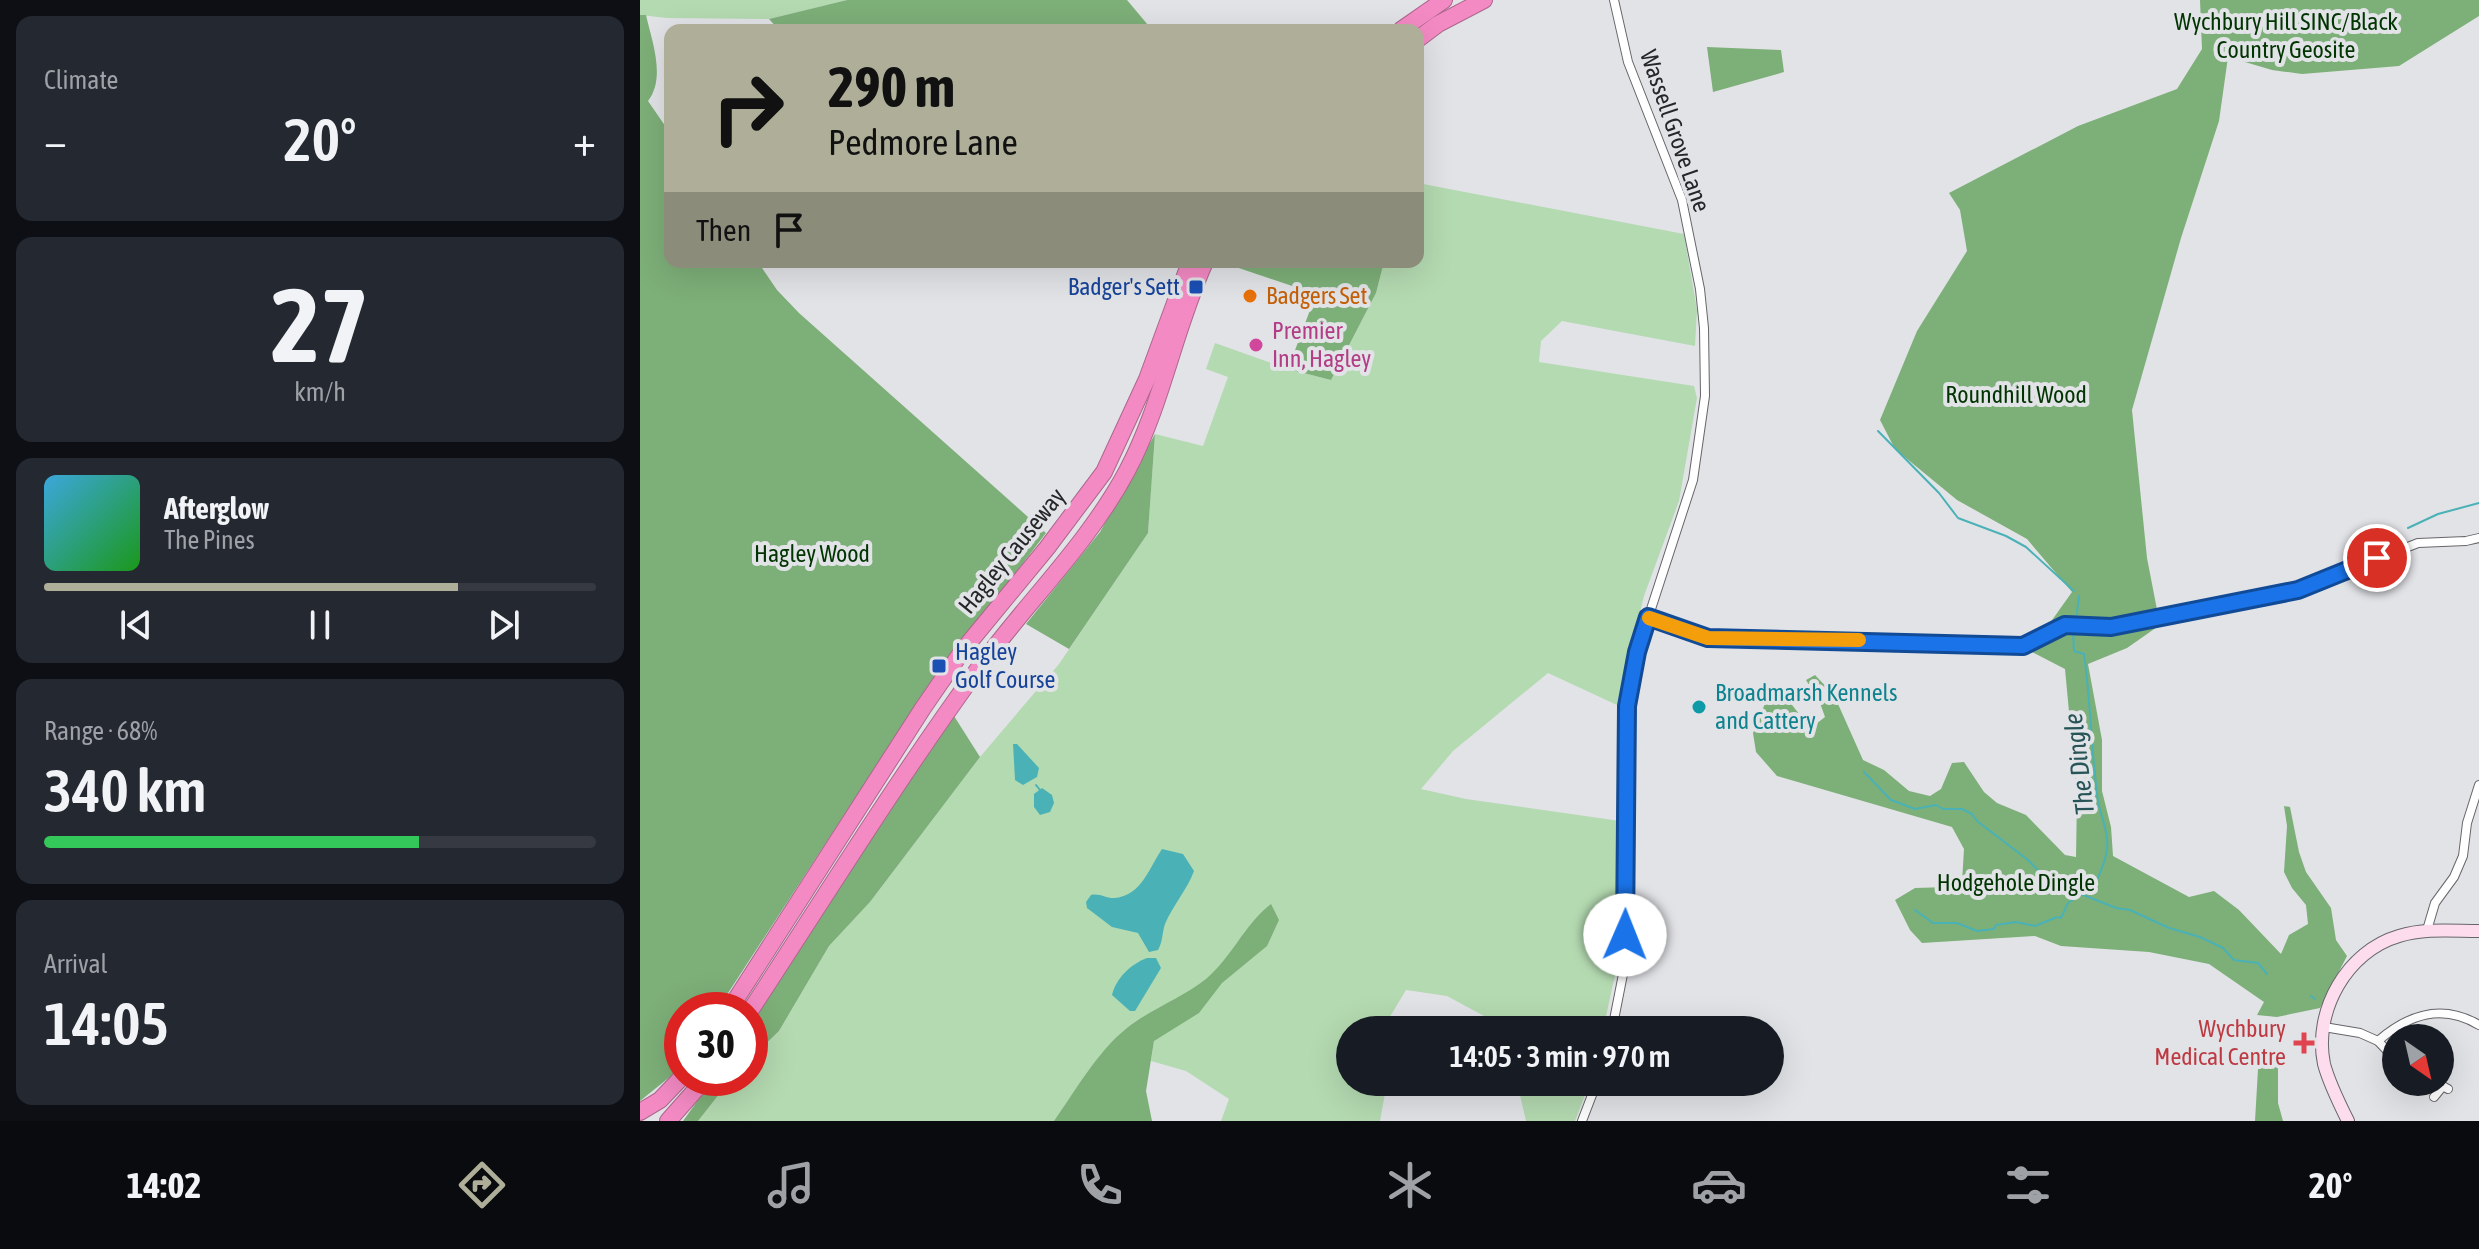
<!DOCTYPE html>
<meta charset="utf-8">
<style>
:root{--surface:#171b24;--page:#242831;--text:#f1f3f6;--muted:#9ea1a6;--line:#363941;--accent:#afaf99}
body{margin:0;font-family:"Asap Condensed",sans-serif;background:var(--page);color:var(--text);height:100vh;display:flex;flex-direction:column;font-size:30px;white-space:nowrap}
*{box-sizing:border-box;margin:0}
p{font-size:26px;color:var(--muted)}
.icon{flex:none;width:44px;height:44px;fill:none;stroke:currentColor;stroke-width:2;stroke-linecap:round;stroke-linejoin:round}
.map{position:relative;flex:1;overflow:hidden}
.details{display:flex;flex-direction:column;gap:16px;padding:16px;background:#0d0f14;width:640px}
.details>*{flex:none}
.guide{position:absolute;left:24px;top:24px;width:760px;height:244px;border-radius:16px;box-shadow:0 8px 32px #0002;background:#afaf99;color:#111;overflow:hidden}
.needle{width:52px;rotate:146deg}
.buttons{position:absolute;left:1742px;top:1024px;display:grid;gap:16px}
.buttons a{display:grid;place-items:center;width:72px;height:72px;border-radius:50%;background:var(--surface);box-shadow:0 8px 32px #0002;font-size:40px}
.speed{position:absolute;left:24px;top:992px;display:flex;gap:16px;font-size:40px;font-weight:700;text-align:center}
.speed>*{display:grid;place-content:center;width:104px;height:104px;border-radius:50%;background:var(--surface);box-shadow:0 8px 32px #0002;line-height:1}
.speed .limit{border:12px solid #d22;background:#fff;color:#111}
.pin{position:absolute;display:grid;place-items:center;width:68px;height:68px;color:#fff;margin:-34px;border:4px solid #fff;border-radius:50%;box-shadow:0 2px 8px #0007}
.me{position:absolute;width:88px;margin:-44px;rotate:1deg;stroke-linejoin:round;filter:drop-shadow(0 0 6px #0008)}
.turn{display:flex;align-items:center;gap:28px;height:168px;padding:0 32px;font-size:36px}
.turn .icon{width:104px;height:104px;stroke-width:2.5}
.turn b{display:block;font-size:56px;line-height:68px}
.then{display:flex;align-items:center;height:76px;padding:0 32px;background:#0003;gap:16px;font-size:30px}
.big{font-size:60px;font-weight:600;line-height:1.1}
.details .tile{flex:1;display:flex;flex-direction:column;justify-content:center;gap:12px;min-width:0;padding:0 28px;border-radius:16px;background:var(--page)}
.details .dial{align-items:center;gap:0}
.dial b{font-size:104px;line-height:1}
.song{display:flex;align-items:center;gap:24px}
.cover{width:96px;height:96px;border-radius:12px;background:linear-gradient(135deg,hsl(200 70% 55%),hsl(120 70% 35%))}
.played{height:8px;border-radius:4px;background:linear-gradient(90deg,var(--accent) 75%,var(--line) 75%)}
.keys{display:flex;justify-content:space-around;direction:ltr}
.heat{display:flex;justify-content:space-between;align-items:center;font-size:44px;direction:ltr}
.charge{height:12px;border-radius:6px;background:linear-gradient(90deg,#34c759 68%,var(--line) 0)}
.trip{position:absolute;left:696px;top:1016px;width:448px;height:80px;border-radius:40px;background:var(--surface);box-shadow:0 8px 32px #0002;font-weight:600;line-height:80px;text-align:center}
.tabs{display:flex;height:128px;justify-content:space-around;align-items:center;background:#090b0e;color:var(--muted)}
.tabs .icon{width:56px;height:56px}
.tabs .selected{color:var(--accent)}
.tabs b{font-size:36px;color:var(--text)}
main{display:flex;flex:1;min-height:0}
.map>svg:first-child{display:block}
</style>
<main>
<section class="details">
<div class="tile"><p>Climate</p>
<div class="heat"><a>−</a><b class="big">20°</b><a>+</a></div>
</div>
<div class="tile dial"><b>27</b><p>km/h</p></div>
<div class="tile">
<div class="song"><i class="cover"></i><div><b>Afterglow</b><p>The Pines</p></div></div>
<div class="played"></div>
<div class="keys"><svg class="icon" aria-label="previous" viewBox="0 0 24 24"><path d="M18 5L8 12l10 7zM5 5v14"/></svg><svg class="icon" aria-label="pause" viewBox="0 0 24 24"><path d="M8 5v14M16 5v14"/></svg><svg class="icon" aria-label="next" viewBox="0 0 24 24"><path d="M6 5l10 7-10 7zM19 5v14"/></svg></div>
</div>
<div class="tile"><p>Range · 68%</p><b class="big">340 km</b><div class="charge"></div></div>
<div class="tile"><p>Arrival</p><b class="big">14:05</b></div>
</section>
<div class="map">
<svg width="1839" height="1121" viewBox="0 0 1839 1121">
<rect width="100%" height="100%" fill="#e2e3e7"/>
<g fill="#b4dab1">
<polygon points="0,0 207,0 129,19 27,18 0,15"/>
<polygon points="778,183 1044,234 1057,310 1055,346 922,321 901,341 899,362 1054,386 1057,398 1039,501 1004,596 977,705 908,673 813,751 781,789 826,799 980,821 977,966 963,1030 870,1030 807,996 766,990 742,1030 710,1030 710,1082 747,1082 740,1121 581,1121 589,1099 546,1071 511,1061 514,1041 461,1054 414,1121 58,1121 92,1078 110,1078 110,1059 139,1031 189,946 230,902 340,757 419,664 508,533 515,434 563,446 588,377 566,369 575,343 648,369 691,380 736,293 744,262 778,262"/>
<polygon points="877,1082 950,1082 935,1121 886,1121"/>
</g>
<g fill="#7daf78">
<polygon points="207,0 487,0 508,25 482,30 139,30 129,19"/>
<path d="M1560 0H1839V16L1759 66 1662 74 1632 70 1588 57 1579 121 1541 238 1492 410 1507 558 1520 625 1487 648 1448 664 1462 740V791L1471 827 1473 856 1549 897 1574 891 1599 910 1641 954 1649 935 1668 924 1666 905 1652 888 1644 872 1647 826 1644 806 1650 807 1659 852 1666 872 1691 908 1696 940 1707 956 1680 1008 1637 1017 1617 1015 1624 1002 1569 964 1509 952 1421 946 1395 936 1282 943 1270 930 1255 900 1275 888 1309 887 1322 882 1324 849 1312 827 1137 776 1116 752 1113 733 1126 701 1139 692C1154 702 1157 719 1176 724L1185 717 1180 703 1166 680 1175 675 1194 695 1223 760 1244 770 1269 791 1290 796 1301 789 1312 763 1324 762 1344 792 1357 803 1386 815 1425 855 1436 857 1437 797 1425 669 1390 651 1432 592 1387 539 1317 500 1255 449 1240 420 1277 331 1327 251 1320 210 1309 193 1438 126 1537 89 1562 49Z"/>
<path d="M0 15H6C12 41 26 78 8 101L30 133V262H118L137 290 159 313 406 533 277 703 77 1010H42V1067L0 1101Z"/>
<polygon points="1067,47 1141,50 1144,72 1073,92"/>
<polygon points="581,262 744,262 736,293 691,380 648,369 676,294"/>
<polygon points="515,434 508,533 429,649 386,624 460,532"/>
<polygon points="314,716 340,757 230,902 189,946 139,1031 110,1059 110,1025 252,805"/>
<path d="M631 904 639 920 627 946 582 983 559 1013 514 1041 506 1091 512 1121H414C436 1090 457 1052 487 1028 511 1009 542 998 566 979 592 957 604 925 631 904Z"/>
<polygon points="1638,1051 1638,1103 1643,1121 1615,1121 1619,1052"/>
<polygon points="74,1078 92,1078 58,1121 43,1121"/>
</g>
<g fill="#4ab2b6">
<polygon points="373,744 377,744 399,768 397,777 383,785 375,780"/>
<polygon points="402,788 412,795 414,803 410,812 400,815 394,807 394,794"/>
<path d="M522 849 543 854 554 871C547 890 533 905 525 924 522 933 523 941 518 950L509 952 498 933 472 927 447 908 446 902 451 895C460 893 467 899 475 898 502 895 509 868 522 849Z"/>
<path d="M507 958H516L521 968 495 1011H490L472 995C476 978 491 964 507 958Z"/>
</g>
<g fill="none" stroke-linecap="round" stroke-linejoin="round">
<g stroke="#4ab2b6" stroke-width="2">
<polyline points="1238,431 1299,493 1318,518 1366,536 1386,547 1434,591"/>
<polyline points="1768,528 1798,514 1839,503"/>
<polyline points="1436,622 1439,596"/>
<path d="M1433 631 1434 651 1444 654C1451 703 1451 752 1458 801 1461 817 1469 833 1467 850 1465 862 1456 885 1449 894"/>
<polyline points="1224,772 1251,800 1275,809 1296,805 1303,809 1322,809 1332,814 1337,821 1388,860 1417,890 1434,897"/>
<polyline points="396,785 400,790"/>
<polyline points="1275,910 1293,923 1317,923 1337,931 1354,929 1356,925 1376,922 1395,926 1417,917 1421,918 1428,903 1441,894 1476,908 1490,910 1529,928 1560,937 1583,948 1594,960 1618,963 1627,974"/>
<polyline points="1671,996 1675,999"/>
</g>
<g stroke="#66666a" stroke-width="10">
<g id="street">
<polyline points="1008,617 1068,638 1383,646 1425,625 1471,627 1658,590 1778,543 1826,541 1839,538"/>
<polyline points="1787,930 1795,903 1814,877 1823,856 1827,823 1839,785"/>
<path d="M1684 1027 1720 1033 1738 1041C1769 1014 1802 1003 1839 1025"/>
<polyline points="972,1030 985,964 987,706 997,652 1053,480 1065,396 1064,328 1060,289 1042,200 988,62 974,0"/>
<polyline points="1738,1041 1756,1060"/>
<polyline points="1795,1082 1808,1089"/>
<polyline points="1794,1097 1803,1086"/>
<polyline points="942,1121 957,1082"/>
</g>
</g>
<g stroke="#66666a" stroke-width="14">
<path id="secondary" d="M1708 1121C1699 1103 1689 1083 1684 1064 1673 1011 1707 951 1759 936 1785 928 1812 931 1839 931"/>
</g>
<g stroke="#ac678d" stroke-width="18">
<g id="highway">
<polyline points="761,30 804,0"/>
<polyline points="778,39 798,24 844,0"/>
<polyline points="89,1010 283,708 323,650 407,548 464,472 507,379 550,262"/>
<path d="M110 1011C185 897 257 780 338 669 386 603 448 544 487 471 522 405 534 330 565 262"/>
<polyline points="0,1112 20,1100 42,1077"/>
<polyline points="28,1121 66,1078"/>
</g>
</g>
<use href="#street" stroke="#fff" stroke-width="8"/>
<use href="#secondary" stroke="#fcdced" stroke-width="12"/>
<use href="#highway" stroke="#f48ac4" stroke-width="16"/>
</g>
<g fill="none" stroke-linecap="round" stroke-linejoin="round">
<g stroke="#114b97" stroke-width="20">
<polyline id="route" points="985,935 987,706 997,652 1008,617 1068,638 1383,646 1425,625 1471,627 1658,590 1737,558"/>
</g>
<use href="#route" stroke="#1a73e8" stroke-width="14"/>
<polyline stroke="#f59e0b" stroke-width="14" points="1009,618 1068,638 1219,640"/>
</g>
<g fill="#1a4fb4" stroke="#e2e3e7" stroke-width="3">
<rect x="548" y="279" width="16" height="16" rx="4"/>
<rect x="291" y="658" width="16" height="16" rx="4"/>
</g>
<circle fill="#e8710a" stroke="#e2e3e7" stroke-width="3" cx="610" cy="296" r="8"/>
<circle fill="#d1479c" stroke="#e2e3e7" stroke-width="3" cx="616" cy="345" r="8"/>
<circle fill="#0f9aa8" stroke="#e2e3e7" stroke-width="3" cx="1059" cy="707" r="8"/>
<path fill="#e0444e" stroke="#e2e3e7" stroke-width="3" d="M1660 1031h8v8h8v8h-8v8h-8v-8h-8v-8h8z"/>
<g text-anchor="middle" stroke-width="8" stroke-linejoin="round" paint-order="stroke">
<g font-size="24" fill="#003400" stroke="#e2e3e7">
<text x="1646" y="30">Wychbury Hill SINC/Black<tspan x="1646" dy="28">Country Geosite</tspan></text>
<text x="1376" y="403">Roundhill Wood</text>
<text x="172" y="562">Hagley Wood</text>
<text x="1376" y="891">Hodgehole Dingle</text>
</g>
<g font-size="24" fill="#252627" stroke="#e2e3e7">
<text transform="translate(1035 131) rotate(71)" y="8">Wassell Grove Lane</text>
<text transform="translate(372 551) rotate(-51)" y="8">Hagley Causeway</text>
</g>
<g font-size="24" fill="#164399" stroke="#e2e3e7" text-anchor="end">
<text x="540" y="295">Badger's Sett</text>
<text x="315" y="660" text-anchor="start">Hagley<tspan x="315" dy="28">Golf Course</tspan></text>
</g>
<g font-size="24" fill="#c56008" stroke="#e2e3e7" text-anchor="start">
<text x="626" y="304">Badgers Set</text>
</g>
<g font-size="24" fill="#b23c85" stroke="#e2e3e7" text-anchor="start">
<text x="632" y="339">Premier<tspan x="632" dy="28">Inn, Hagley</tspan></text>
</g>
<g font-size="24" fill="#0d838f" stroke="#e2e3e7" text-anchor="start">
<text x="1075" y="701">Broadmarsh Kennels<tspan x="1075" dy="28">and Cattery</tspan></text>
</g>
<g font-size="24" fill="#be3a42" stroke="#e2e3e7" text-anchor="end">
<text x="1646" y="1037">Wychbury<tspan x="1646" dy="28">Medical Centre</tspan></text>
</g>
<g font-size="26" font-style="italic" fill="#275557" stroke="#e2e3e7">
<text transform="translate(1439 764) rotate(-97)" y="9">The Dingle</text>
</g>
</g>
</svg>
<div class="buttons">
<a><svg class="needle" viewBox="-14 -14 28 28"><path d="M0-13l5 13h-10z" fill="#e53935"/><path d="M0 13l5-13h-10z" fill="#9ea1a6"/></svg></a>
</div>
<div class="speed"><div class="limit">30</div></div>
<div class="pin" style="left:1737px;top:558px;background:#d93025"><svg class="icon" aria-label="arrive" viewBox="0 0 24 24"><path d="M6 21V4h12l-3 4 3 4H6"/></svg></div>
<svg class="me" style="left:985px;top:935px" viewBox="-20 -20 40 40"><circle r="19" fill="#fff"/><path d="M0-13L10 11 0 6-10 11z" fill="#1a73e8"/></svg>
<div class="trip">14:05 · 3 min · 970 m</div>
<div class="guide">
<div class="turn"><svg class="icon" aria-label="right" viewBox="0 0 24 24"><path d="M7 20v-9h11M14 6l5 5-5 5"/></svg><div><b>290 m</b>Pedmore Lane</div></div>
<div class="then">Then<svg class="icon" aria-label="arrive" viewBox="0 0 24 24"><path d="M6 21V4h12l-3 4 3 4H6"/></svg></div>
</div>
</div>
</main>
<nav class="tabs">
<b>14:02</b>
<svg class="icon selected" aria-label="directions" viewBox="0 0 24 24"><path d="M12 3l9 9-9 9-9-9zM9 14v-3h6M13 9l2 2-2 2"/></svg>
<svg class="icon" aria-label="music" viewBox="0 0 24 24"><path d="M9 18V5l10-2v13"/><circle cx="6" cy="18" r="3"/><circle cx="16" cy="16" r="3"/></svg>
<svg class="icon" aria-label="phone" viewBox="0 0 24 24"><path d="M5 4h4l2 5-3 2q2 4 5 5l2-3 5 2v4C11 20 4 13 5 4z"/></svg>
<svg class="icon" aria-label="climate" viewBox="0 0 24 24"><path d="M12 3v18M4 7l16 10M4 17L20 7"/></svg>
<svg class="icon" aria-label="car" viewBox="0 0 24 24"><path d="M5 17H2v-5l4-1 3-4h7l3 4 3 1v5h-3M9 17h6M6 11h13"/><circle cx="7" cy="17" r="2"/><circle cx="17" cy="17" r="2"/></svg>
<svg class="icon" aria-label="filters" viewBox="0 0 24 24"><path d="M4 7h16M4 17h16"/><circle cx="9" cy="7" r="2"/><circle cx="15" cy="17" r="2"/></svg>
<b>20°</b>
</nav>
